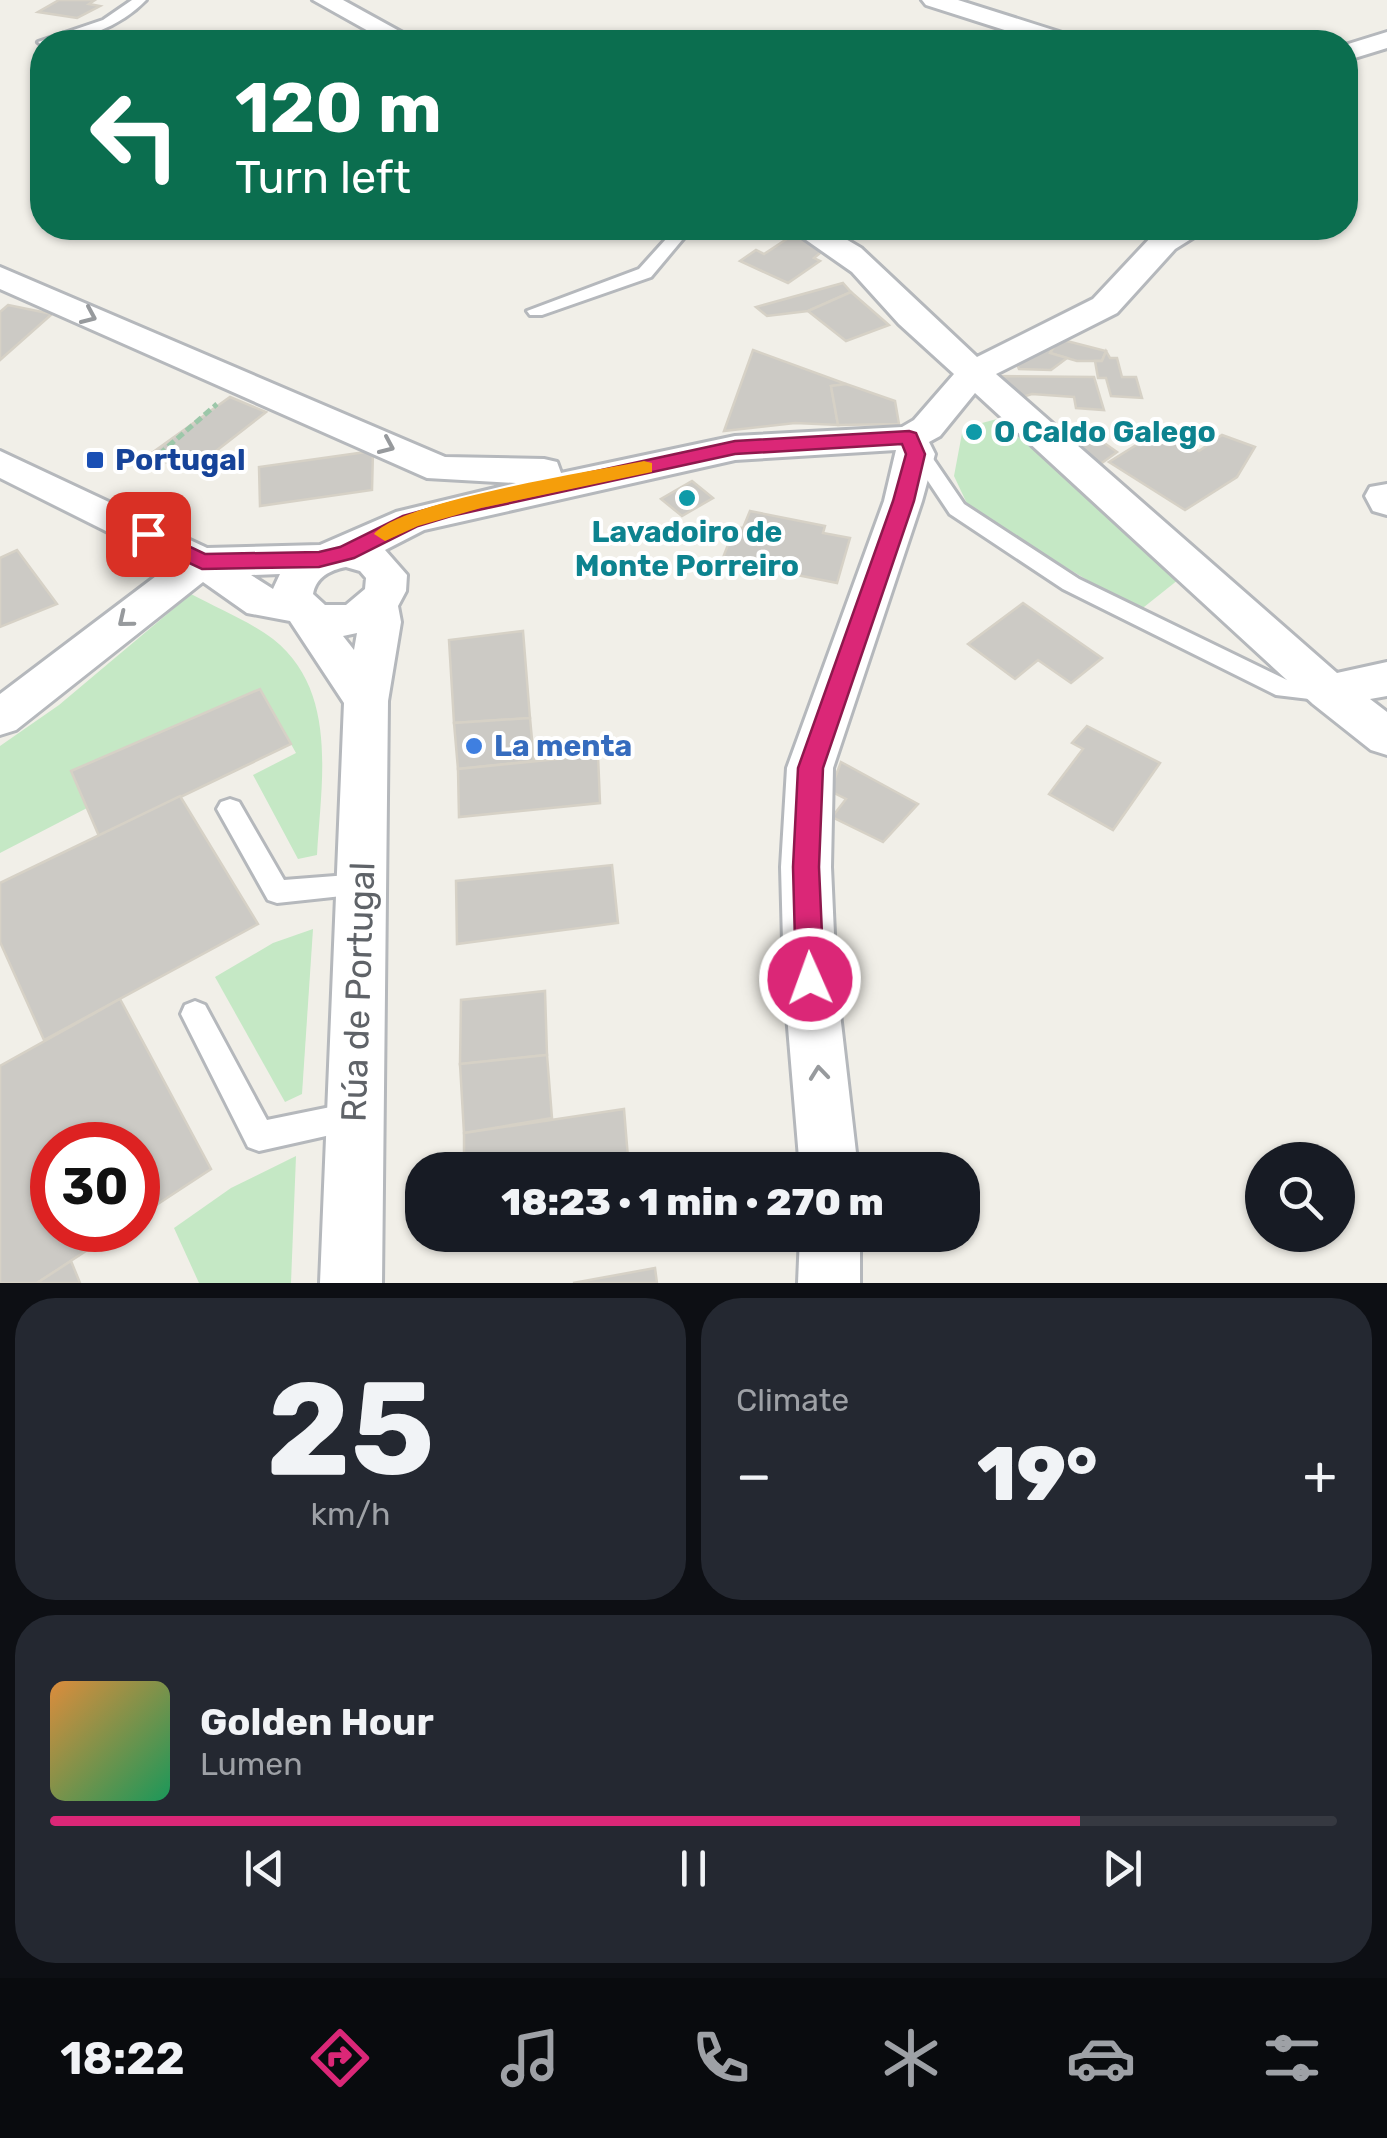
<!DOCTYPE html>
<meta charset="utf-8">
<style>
:root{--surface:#171b24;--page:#242831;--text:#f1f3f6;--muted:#9ea1a6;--line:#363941;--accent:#db2777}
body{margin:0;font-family:Rubik,sans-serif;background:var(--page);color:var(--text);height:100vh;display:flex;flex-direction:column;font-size:38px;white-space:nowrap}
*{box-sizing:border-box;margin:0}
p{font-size:32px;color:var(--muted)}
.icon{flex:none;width:55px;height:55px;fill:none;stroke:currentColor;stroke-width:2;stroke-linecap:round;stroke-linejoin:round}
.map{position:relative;height:1283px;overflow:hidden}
.side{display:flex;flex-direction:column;gap:15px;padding:15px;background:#0d0f14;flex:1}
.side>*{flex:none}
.banner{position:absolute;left:30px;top:30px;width:1328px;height:210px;border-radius:40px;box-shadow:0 2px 8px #0004;background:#0b6e4f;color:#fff;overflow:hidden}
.buttons{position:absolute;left:1245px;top:1142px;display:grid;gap:20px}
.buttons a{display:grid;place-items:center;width:110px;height:110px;border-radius:50%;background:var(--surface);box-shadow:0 2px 8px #0004;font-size:50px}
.speed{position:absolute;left:30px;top:1122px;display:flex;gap:20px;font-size:50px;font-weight:700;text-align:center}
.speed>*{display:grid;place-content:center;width:130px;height:130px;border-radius:50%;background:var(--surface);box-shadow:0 2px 8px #0004;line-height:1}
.speed .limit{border:15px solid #d22;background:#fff;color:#111}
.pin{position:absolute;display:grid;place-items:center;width:85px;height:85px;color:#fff;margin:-42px;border-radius:20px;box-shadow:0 5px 15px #0006}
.me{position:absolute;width:110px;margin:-55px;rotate:358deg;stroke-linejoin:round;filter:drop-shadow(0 0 8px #0008)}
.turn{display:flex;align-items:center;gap:35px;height:210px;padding:0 40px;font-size:45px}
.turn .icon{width:130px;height:130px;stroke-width:2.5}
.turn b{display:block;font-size:70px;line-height:85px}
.big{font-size:75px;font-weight:800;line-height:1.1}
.side .tile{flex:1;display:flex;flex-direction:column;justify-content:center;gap:15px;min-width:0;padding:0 35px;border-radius:40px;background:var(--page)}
.side .dial{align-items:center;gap:0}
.dial b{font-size:130px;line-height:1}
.song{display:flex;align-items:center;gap:30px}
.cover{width:120px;height:120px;border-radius:15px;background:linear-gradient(135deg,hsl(30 70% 55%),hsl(150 70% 35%))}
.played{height:10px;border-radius:5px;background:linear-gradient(90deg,var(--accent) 80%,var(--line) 80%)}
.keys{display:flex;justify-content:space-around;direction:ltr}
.heat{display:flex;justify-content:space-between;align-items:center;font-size:55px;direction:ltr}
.side .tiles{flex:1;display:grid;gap:15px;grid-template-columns:1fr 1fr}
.tile:last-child{grid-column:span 2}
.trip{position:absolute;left:405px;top:1152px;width:575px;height:100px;border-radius:40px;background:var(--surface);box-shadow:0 2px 8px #0004;font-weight:800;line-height:100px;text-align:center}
.tabs{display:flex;height:160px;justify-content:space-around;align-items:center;background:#090b0e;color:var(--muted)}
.tabs .icon{width:70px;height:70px}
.tabs .active{color:var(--accent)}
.tabs b{font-size:45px;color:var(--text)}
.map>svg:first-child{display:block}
</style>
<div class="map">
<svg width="1387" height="1283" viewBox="0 0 1387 1283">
<rect width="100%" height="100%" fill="#f1efe8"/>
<g fill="#c5e8c5">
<polygon points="997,419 1188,572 1139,611 970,510 954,476 963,428"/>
<path d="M191 594C217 608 249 621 273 639 339 691 321 782 317 855L298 859 253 775 296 753 260 689 72 771 87 808 0 853V746L59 705Z"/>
<polygon points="313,929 302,1094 285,1102 215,977 273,943"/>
<polygon points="296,1156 291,1283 199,1283 174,1228 231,1188"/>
</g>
<g fill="#cccac5" stroke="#d6d1c6" stroke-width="2.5">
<polygon points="59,0 95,0 89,4 100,6 77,18 38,12"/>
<polygon points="793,235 825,249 814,258 820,261 788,283 740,261 756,250 764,254"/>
<polygon points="843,283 851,292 808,311 767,316 756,307"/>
<polygon points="851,292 889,325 846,341 808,311"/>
<polygon points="8,305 52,314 0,360 0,312"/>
<polygon points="1059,339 1106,351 1102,361 1077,361 1050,353"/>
<polygon points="1054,345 1050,353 1067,358 1051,370 1019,369 1015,360"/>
<polygon points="753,350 846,384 831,386 838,425 795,423 724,431"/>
<polygon points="1106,351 1110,358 1117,358 1122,377 1136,377 1142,398 1111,396 1106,378 1098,378 1095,361 1102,361"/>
<polygon points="996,376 1094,377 1104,410 1076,408 1074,397 1032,394 1016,399"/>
<polygon points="846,384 895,401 899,424 838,425 831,386"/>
<polygon points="230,397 266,412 189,472 149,455"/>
<polygon points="1162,429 1199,451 1222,435 1255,447 1237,477 1185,510 1109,462"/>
<polygon points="1097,438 1117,452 1095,468 1072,451"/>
<polygon points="373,451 372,490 260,506 259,467"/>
<polygon points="692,481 713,498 682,516 661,499"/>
<polygon points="750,511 825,526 823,533 850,538 837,583 722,560 735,527 743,528"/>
<polygon points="17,550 57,604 0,627 0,558"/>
<polygon points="1023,603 1102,658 1071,683 1038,660 1015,679 968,644"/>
<polygon points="523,631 530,718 454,723 449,640"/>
<polygon points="260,689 291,744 99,836 71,771"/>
<polygon points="530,718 534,761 458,769 454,723"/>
<polygon points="1087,726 1160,763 1113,830 1049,794 1083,749 1072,743"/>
<polygon points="598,755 600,803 459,817 458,769"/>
<polygon points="841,762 918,804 883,842 832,817 846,799 830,791"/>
<polygon points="180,796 258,924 44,1040 0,942 0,883"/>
<polygon points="612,865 618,923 457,944 456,881"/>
<polygon points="545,991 547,1055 460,1064 461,1000"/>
<polygon points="120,999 211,1169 138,1217 138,1145 52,1145 52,1230 118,1230 37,1283 0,1283 0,1066"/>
<polygon points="547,1055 552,1118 464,1133 460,1064"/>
<polygon points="624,1109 629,1170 464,1170 464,1133"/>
<polygon points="71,1261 80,1283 37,1283"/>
<polygon points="655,1268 657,1283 573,1283"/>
</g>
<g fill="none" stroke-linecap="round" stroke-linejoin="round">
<g stroke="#b5b8bc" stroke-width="6">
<g id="service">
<path d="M132 0H146C120 27 80 42 42 42V45L38 42 103 20Z"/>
<polygon points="676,228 692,228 651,277 542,315 530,315 527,311 639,269"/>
<polygon points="914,439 921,441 964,504 1079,579 1287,680 1334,686 1338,692 1334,698 1326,701 1276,695 1063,589 950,514 904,445"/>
<polygon points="230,799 239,802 284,880 361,874 370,877 374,885 370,893 277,903 268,900 217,809 221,802"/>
<polygon points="195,1001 205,1005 267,1120 355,1102 366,1107 370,1117 366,1127 259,1151 248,1147 181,1014 185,1005"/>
</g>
</g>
<g stroke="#b5b8bc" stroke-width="6">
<g id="minor">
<polygon points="313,0 343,0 419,42 388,42"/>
<polygon points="922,0 958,0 1075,37 1079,42 1042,42 926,5"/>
<polygon points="1387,32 1387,48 1345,61 1345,45"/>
<path d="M789 228H827L861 248 977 357 1093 299 1153 235 1167 228H1203L1199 234 1175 249 1117 313 996 374 1337 673 1387 662V696L1370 699 1387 712V755L1371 750 1313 704 975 393 940 436 929 442 935 454 922 501 833 768 831 867 836 979 858 1170H800L784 979 781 867 787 768 884 501 896 450 735 460 424 530 385 550 407 575 406 591 398 606 401 622 388 701 382 1283H320L344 703 290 621 247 613 203 582 16 730 0 735V694L172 564 0 478V451L207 548 320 545 396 512 516 483 427 478 0 289V267L445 457 544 459 557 462 561 473 735 436 902 427 914 420 954 374 899 324 852 272ZM346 567 360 571 366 578 365 589 346 605H325L313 594C316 577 330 570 346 567ZM280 574 273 589 251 575ZM357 633 354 650 343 636Z"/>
<polygon points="1387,484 1387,515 1373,511 1365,496 1370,487"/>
<polygon points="800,1235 860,1235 860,1283 798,1283"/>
</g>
</g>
<polyline stroke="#9cc7a9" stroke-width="5" stroke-dasharray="8 4" stroke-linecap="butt" points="141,470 217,404"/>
<use href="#service" fill="#fff" fill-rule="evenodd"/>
<use href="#minor" fill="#fff" fill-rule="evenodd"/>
</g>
<defs><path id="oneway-chevron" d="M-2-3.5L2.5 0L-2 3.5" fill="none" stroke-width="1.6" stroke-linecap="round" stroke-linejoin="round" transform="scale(2.5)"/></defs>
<g stroke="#979a9d">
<use href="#oneway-chevron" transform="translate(89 316) rotate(24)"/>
<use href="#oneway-chevron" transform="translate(387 446) rotate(24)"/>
<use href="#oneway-chevron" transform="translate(125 620) rotate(141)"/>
<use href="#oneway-chevron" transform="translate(819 1073) rotate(-96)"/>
</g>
<polygon fill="#db2777" stroke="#8e194d" stroke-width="2.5" points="909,431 916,433 925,454 914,501 823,768 819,867 824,979 820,988 810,992 800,988 796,979 793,867 798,768 893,501 906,454 902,444 735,454 451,516 418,526 354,558 319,567 202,569 140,540 137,534 148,527 205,554 319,552 340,547 403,516 450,503 735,441"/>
<path fill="#f59e0b" d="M644 461 652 463V472L481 508 418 526 385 541 374 534C401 501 594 471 644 461Z"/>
<g fill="#0f9aa8" stroke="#fff" stroke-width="4">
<circle cx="974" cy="432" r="10"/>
<circle cx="687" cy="498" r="10"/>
</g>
<rect fill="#1a4fb4" stroke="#fff" stroke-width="4" x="85" y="450" width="20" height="20" rx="5"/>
<circle fill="#3f7fe0" stroke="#fff" stroke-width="4" cx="474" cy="746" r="10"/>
<g text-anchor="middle" stroke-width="8" stroke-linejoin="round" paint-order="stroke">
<g font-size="30" font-weight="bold" fill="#0d838f" stroke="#fff" text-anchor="start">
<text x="994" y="442">O Caldo Galego</text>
<text x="687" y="542" text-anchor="middle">Lavadoiro de<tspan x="687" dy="34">Monte Porreiro</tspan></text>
</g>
<g font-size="30" font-weight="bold" fill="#164399" stroke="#fff" text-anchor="start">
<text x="115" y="470">Portugal</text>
</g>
<g font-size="30" font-weight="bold" fill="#366cbe" stroke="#fff" text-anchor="start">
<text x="494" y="756">La menta</text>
</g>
<g font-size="35" fill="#5f6368" stroke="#fff">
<text transform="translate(358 992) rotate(-88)" y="12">Rúa de Portugal</text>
</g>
</g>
</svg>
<div class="buttons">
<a><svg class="icon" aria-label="search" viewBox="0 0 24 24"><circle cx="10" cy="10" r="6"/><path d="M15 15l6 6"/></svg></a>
</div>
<div class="speed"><div class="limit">30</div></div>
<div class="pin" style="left:148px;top:534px;background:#d93025"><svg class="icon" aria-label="arrive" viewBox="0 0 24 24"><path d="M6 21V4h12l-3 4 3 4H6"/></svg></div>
<svg class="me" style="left:810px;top:979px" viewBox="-20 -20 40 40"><circle r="17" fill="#db2777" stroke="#fff" stroke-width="3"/><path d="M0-11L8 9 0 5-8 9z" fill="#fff"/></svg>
<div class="trip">18:23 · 1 min · 270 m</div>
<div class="banner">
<div class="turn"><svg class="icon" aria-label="left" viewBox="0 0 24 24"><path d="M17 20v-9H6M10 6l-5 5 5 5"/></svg><div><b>120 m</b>Turn left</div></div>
</div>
</div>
<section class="side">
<div class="tiles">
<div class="tile dial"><b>25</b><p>km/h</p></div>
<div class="tile"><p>Climate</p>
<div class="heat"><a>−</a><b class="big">19°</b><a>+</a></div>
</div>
<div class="tile">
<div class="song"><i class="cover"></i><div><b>Golden Hour</b><p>Lumen</p></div></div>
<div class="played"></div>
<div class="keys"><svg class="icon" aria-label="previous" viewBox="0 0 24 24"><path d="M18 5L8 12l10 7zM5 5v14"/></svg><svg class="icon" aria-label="pause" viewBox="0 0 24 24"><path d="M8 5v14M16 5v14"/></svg><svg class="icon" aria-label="next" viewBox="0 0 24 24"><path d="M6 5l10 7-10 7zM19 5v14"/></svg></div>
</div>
</div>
</section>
<nav class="tabs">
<b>18:22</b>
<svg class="icon active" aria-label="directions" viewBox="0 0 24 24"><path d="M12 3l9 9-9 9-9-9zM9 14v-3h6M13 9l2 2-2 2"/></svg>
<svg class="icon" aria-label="music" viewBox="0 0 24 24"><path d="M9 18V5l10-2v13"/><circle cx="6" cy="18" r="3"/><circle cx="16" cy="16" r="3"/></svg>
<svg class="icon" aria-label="phone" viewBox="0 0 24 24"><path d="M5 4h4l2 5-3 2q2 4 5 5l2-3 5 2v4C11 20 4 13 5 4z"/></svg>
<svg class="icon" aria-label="climate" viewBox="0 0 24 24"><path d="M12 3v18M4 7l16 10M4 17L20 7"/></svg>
<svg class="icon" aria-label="car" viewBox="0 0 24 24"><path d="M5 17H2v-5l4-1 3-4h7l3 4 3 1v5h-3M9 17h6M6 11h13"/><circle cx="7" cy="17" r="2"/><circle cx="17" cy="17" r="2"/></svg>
<svg class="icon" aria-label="filters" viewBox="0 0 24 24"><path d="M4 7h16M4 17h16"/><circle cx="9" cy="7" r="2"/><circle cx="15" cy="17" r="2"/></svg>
</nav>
